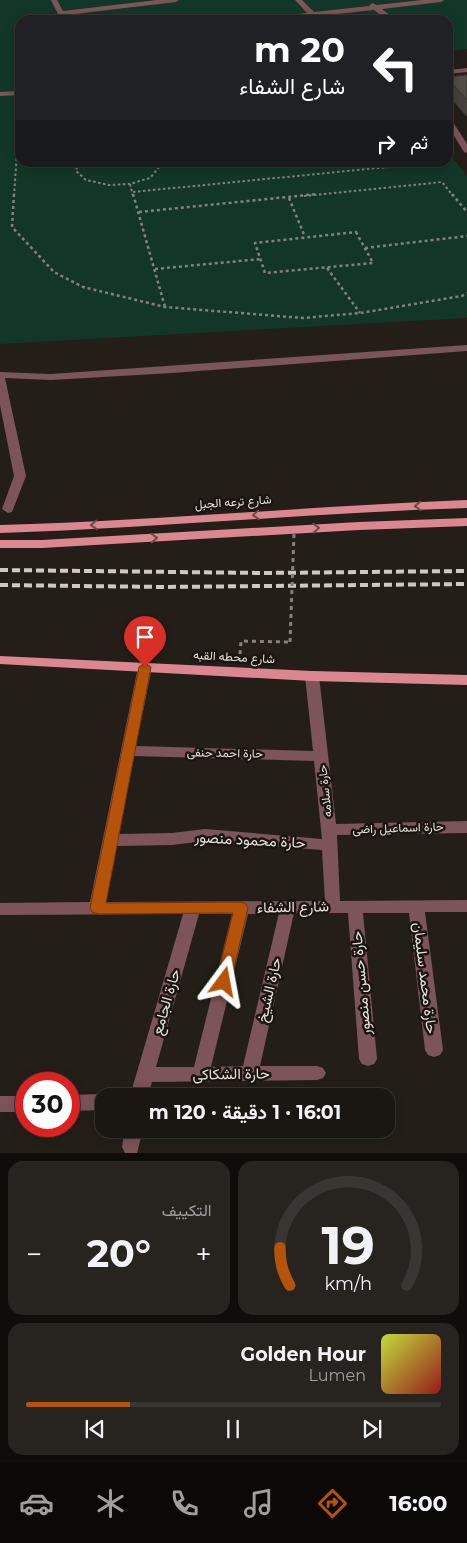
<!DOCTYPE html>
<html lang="ar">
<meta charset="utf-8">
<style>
:root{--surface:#1a1712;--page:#272420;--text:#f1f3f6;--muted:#9f9f9f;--line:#383632;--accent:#b45309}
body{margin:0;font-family:Montserrat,Vazirmatn,sans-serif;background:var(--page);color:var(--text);direction:rtl;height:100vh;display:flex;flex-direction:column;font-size:19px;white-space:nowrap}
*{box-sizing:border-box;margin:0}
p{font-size:16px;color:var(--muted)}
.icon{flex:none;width:28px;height:28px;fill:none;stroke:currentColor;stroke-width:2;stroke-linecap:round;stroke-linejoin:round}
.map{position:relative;height:1153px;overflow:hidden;direction:ltr}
.details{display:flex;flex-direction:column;gap:8px;padding:8px;background:#0e0d0a;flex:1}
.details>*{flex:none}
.hud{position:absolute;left:15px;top:15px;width:438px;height:152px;border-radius:15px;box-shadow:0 2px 12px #0003,0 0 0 1px var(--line);direction:rtl;background:#202124;color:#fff;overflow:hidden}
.speed{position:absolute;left:15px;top:1072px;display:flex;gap:10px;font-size:25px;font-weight:700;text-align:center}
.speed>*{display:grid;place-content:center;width:65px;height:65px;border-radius:50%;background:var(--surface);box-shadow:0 2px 12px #0003,0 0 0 1px var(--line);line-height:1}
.speed .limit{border:8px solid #d22;background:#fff;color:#111}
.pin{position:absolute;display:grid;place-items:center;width:42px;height:42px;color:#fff;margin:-51px -21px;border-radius:50% 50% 50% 0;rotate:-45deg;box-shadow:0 0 5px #0007}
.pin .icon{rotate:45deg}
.me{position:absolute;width:55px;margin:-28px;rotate:13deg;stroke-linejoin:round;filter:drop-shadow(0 0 4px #0008)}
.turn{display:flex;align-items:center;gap:18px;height:105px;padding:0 25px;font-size:22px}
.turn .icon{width:65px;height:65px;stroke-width:2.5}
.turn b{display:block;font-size:35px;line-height:42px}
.then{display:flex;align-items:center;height:48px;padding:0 25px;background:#0003;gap:10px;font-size:19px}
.big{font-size:38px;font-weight:700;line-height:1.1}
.details .card{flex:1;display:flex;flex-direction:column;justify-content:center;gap:8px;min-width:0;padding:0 18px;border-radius:15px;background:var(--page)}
.details .dial{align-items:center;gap:0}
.dial svg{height:130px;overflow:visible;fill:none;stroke:var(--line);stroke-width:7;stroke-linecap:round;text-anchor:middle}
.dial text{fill:var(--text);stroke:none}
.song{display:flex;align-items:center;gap:15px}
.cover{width:60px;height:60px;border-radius:8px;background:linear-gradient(135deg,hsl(70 70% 55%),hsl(0 70% 35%))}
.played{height:5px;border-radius:2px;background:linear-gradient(90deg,var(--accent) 25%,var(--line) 25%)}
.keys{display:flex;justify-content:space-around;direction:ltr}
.heat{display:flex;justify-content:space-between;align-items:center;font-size:28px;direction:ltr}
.details .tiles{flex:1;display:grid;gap:8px;grid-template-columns:1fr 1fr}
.card:last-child{grid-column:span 2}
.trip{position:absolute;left:95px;top:1088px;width:300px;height:50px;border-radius:15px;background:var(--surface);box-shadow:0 2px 12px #0003,0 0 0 1px var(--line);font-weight:700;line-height:50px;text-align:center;direction:rtl}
.tabs{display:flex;height:80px;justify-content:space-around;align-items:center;background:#0a0907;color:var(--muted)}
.tabs .icon{width:35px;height:35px}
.tabs .current{color:var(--accent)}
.tabs b{font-size:22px;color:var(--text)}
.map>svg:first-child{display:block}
</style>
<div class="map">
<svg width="467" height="1153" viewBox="0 0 467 1153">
<rect width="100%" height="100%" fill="#231f18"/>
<polygon fill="#123728" points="0,0 467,0 467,49 448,52 448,20 20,20 20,162 448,162 448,152 467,176 467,318 0,344"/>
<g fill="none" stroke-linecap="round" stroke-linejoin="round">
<g stroke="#84817b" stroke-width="2" stroke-dasharray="2.5 2.5" stroke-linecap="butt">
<polyline points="78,162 76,171 86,180 109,185 130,184 150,178 160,166 157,162"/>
<polyline points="130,184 133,196"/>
<polyline points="133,192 419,164"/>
<polyline points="14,196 20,109"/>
<polyline points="304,196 442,182 453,196"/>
</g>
<g stroke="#84817b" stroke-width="2.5" stroke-dasharray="3 3" stroke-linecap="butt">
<polyline points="14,194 12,227 54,272 83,287 165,307 303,318 360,313 462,296 467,293"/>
<polyline points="133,194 165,307"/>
<polyline points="452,194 467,212"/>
<polyline points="289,198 305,237"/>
<polyline points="139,212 317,194"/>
<polygon points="356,232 373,263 265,273 255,243"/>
<polyline points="365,248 467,236"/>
<polyline points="327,268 360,313"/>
<polyline points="155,269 261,259"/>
</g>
<polyline stroke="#84817b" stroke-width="3" stroke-dasharray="4 4" stroke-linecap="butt" points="240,654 241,641 290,642"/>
<g fill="#7d5458" fill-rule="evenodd">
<polygon points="51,0 57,0 63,11 157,0 179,0 176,2 66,15 69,20 61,20"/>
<polygon points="295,0 302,0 314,12 369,6 372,3 377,5 422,0 444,0 441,2 382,9 396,20 387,20 374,10 281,20 258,20 262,18 307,13"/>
<polygon points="467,68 467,72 448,74 448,70"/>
<polygon points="20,91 20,95 0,96 0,92"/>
<polygon points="448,119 451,119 467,144 467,153 464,152 448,126"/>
<polygon points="467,345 467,351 172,373 51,380 5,378 26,476 12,512 8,513 2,509 14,476 0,405 0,372 51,374"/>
<path d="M145 663 150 664 152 667 136 746 313 751 305 676 307 673H317L319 676 336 824 467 821V833L337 835 340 901 467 900V912H425L443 1050 440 1055 434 1057 428 1055 425 1050 409 913H363L377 1059 374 1064 368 1066 362 1064 359 1059 348 913H294L260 1066H317L323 1068 326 1073 323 1078 317 1080 152 1082 148 1096H130L183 914 0 915V903L90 902 138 667 140 664ZM134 756 314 761 322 839 205 829 172 833 119 834ZM205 841 322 850 325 901 106 902 117 846 172 845ZM279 913 243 1066 211 1067 248 914ZM199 914H232L194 1067H156Z"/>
<polygon points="104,1094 109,1096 104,1096 104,1110 69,1111 69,1095"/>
<rect x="0" y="1096" width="26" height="16"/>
<polygon points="125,1129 143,1129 137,1153 125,1153 122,1147"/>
</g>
<g fill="#dc8790" fill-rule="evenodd">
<path d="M467 500V508C311 513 156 528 0 533V525C156 521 311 506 467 500Z"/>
<polygon points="467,518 467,526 359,530 42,548 0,548 0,540 42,540 359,522"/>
<polygon points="0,656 312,671 467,675 467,685 312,681 0,664"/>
</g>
<g stroke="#cdcac5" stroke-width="4" stroke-dasharray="8 4" stroke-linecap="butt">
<polyline points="0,570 263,573 467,571"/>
<polyline points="0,585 163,587 467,584"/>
</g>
<polyline stroke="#84817b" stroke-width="3" stroke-dasharray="4 4" stroke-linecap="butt" points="290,642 294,534"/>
</g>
<polygon fill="#47413b" points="467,75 467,117 448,95 448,77"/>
<polygon fill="#534c45" stroke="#3a3530" points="467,75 467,100 448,79 448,77"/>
<defs><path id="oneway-chevron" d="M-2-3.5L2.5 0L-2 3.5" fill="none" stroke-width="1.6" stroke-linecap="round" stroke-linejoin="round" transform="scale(1.25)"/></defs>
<g stroke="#714949">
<use href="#oneway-chevron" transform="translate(418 506) rotate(178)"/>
<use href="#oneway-chevron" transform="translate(256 515) rotate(176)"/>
<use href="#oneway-chevron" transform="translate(94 525) rotate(176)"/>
<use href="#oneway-chevron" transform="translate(316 528) rotate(-3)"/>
<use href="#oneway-chevron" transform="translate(154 538) rotate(-3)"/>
</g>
<polygon fill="#b45309" stroke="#753606" points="145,663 151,667 106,903 241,902 246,904 248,908 231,982 229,986 224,988 218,986 216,982 233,913 98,914 92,912 90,908 139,667"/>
<g text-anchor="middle" stroke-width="5" stroke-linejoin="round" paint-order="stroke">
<g font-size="12" fill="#e3e0dc" stroke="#1a160f">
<text transform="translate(233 502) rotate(-4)" y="4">شارع ترعه الجبل</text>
<text transform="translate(234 657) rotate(3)" y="4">شارع محطه القبه</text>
<text transform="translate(225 753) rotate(1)" y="4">حارة احمد حنفى</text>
<text transform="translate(325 791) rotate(-96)" y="4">حارة سلامه</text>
<text transform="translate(398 828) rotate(-2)" y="4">حارة اسماعيل راضى</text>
</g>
<g font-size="15" fill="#e3e0dc" stroke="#1a160f">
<text transform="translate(250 840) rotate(3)" y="5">حارة محمود منصور</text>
<text transform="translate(293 907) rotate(-1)" y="5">شارع الشفاء</text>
<text transform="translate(425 978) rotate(83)" y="5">حارة محمد سليمان</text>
<text transform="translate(361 983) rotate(-95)" y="5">حارة حسن منصور</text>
<text transform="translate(269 990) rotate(-77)" y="5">حارة الشيخ</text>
<text transform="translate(166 1002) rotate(-74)" y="5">حارة الجامع</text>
<text transform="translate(231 1074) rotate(-1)" y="5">حارة الشكاكى</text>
</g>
</g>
</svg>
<div class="speed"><div class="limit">30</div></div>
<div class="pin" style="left:145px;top:667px;background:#d93025"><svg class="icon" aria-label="arrive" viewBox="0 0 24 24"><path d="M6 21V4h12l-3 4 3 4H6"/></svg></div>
<svg class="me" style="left:224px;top:982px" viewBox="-20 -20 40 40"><path d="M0-17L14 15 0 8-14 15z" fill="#b45309" stroke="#fff" stroke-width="4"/></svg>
<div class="trip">16:01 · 1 دقيقة · 120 m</div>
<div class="hud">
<div class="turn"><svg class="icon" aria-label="left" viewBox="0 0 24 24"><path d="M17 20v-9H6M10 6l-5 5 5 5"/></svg><div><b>20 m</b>شارع الشفاء</div></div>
<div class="then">ثم<svg class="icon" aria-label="right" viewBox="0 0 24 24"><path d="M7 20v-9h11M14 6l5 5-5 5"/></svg></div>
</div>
</div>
<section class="details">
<div class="tiles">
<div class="card dial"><svg viewBox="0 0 100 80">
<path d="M14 69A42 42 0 1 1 86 69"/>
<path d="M14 69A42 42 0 0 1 8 46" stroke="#b45309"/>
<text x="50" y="56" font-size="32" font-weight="700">19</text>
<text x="50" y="72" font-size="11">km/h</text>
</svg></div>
<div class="card"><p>التكييف</p>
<div class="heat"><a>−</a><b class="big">20°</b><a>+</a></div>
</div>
<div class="card">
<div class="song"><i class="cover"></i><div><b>Golden Hour</b><p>Lumen</p></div></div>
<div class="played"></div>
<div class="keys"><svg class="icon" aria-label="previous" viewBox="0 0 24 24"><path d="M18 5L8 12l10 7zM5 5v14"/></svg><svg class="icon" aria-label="pause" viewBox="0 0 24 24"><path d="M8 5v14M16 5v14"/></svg><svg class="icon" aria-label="next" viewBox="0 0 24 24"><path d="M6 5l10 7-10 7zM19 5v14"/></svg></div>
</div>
</div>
</section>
<nav class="tabs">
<b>16:00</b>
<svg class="icon current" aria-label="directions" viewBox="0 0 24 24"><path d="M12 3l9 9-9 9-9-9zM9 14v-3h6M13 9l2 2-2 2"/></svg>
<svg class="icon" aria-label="music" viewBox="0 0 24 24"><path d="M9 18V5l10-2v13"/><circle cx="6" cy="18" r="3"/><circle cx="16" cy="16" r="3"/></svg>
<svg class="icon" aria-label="phone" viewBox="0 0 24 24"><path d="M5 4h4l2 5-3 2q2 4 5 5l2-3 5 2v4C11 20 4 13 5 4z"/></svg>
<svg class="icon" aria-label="climate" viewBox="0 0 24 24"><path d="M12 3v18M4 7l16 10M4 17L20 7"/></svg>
<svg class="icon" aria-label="car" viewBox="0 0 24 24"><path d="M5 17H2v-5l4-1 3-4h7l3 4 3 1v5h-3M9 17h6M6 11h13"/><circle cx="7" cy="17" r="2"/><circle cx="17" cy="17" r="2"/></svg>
</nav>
